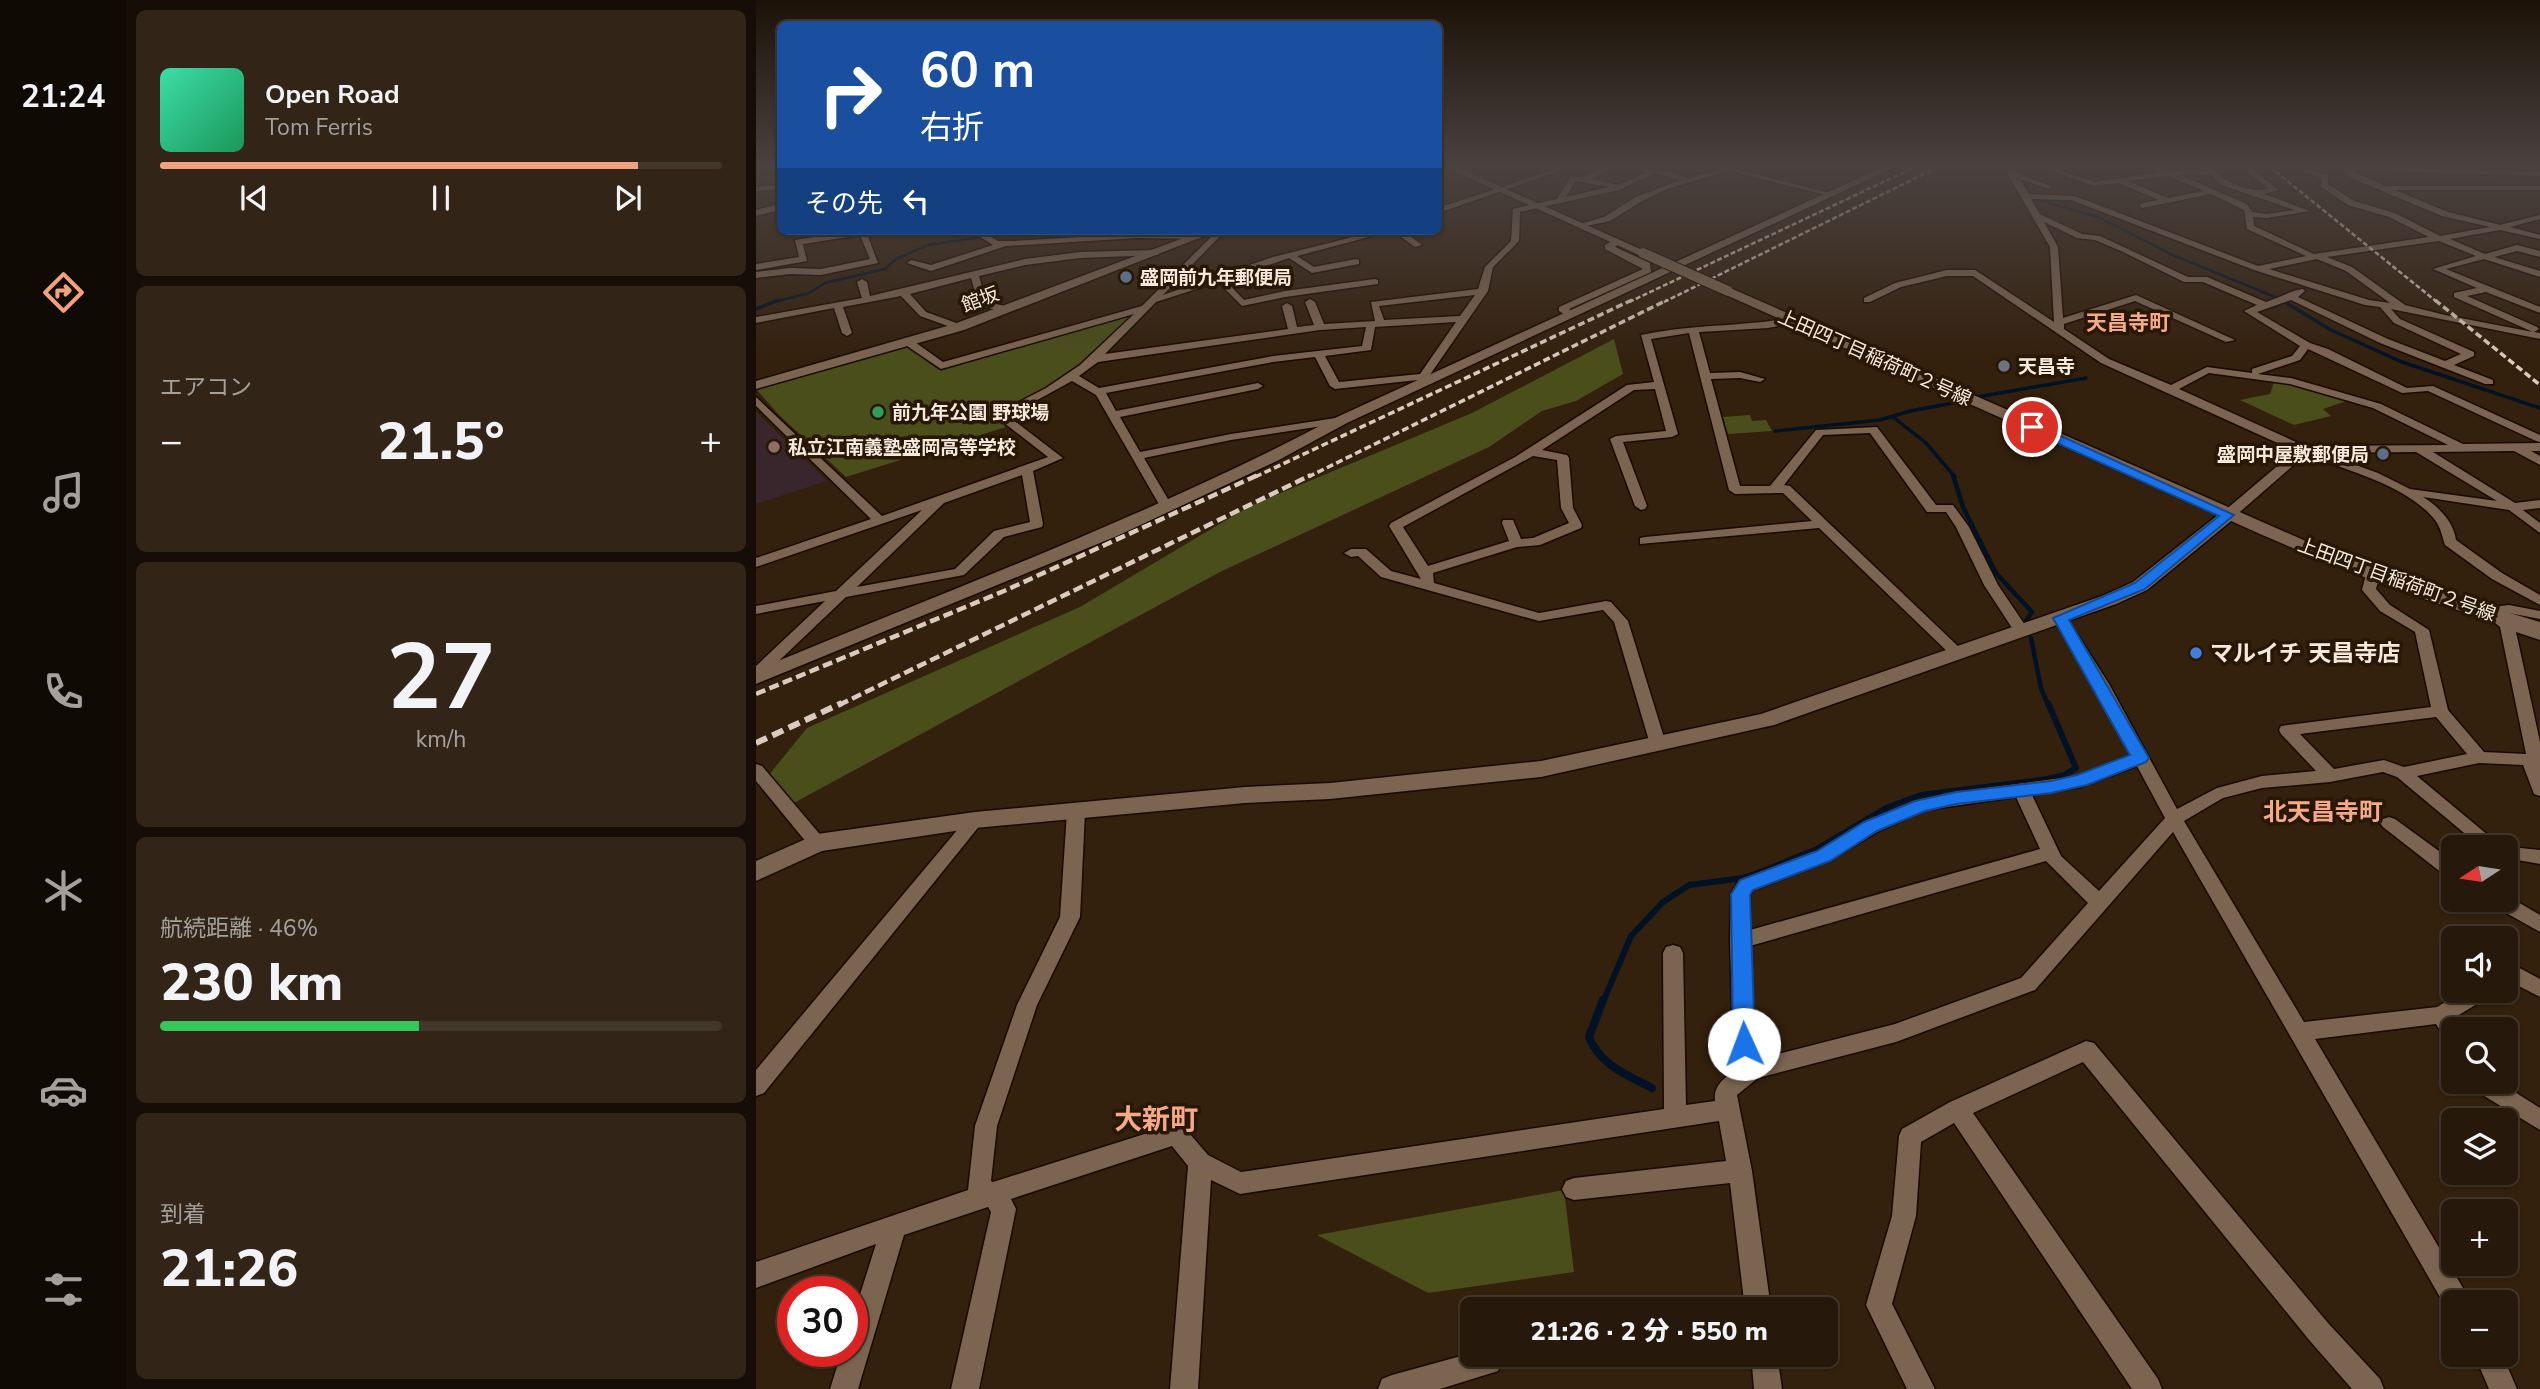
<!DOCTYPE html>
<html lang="ja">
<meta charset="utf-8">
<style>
:root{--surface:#26180a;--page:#322518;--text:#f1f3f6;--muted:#a4a09c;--line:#42372b;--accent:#f1a17b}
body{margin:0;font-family:"Nunito Sans","Noto Sans JP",sans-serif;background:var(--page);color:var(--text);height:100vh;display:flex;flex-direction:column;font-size:26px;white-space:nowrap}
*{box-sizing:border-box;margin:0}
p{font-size:23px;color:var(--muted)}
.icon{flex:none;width:38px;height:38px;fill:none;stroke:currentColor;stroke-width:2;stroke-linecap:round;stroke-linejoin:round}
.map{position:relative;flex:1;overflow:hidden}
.drawer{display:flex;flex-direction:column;gap:10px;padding:10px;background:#150d06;width:630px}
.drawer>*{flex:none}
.hud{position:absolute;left:21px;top:21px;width:665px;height:214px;border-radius:10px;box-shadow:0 2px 5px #0004,0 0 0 2px var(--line);background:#1a4fa0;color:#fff;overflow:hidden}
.needle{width:46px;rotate:258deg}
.controls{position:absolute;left:1685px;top:835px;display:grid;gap:14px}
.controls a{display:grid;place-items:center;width:77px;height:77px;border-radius:10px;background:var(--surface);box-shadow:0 2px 5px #0004,0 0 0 2px var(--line);font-size:35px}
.speed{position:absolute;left:21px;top:1276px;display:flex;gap:14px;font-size:35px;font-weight:700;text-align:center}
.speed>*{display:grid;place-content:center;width:91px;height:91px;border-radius:50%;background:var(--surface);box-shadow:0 2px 5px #0004,0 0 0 2px var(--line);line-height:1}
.speed .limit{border:10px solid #d22;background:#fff;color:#111}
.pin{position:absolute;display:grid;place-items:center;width:60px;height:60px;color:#fff;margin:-30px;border:4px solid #fff;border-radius:50%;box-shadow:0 2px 7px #0007}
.me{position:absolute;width:77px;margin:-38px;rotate:358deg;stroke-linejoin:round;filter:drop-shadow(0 0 5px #0008)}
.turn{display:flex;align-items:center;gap:24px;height:147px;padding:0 28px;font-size:32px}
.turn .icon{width:91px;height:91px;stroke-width:2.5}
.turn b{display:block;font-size:49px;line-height:60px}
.then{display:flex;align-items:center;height:66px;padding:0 28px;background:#0003;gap:14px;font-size:26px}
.big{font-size:52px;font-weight:800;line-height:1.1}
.drawer .card{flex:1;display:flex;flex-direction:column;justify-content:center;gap:10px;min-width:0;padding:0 24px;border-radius:10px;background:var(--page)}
.drawer .dial{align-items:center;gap:0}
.dial b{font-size:91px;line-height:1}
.song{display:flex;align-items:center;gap:21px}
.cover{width:84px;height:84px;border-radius:10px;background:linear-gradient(135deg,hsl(160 70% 55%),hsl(150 70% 35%))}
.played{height:7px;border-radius:4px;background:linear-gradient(90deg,var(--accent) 85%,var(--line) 85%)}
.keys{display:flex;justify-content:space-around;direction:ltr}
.heat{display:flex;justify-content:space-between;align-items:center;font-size:38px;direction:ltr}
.charge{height:10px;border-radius:5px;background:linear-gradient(90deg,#34c759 46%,var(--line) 0)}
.trip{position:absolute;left:704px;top:1297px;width:378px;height:70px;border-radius:10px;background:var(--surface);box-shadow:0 2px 5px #0004,0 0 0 2px var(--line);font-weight:800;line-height:70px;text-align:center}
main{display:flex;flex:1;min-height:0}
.menu{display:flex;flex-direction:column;width:126px;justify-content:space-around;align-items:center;background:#0f0a04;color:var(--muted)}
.menu .icon{width:49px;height:49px}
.menu .active{color:var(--accent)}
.menu b{font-size:32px;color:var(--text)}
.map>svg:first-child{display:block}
</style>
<main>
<nav class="menu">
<b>21:24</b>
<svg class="icon active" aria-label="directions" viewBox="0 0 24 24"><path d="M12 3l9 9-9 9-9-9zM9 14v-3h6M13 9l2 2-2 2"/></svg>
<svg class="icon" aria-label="music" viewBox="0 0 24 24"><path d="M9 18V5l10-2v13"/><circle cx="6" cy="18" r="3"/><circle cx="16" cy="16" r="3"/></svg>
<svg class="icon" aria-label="phone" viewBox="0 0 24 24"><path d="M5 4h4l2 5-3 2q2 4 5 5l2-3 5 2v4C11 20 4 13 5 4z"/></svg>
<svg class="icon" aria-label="climate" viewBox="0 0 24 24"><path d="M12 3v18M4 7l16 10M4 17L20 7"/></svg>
<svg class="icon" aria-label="car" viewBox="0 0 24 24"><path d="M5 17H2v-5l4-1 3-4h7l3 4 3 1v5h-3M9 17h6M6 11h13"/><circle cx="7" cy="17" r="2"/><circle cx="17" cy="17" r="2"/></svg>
<svg class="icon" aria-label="filters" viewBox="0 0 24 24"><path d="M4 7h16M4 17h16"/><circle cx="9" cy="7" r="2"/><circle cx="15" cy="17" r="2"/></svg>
</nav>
<section class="drawer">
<div class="card">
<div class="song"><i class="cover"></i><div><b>Open Road</b><p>Tom Ferris</p></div></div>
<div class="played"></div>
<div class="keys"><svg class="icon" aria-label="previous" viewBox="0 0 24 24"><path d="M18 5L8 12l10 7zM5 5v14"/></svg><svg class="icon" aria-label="pause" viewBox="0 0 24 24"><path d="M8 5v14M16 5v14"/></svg><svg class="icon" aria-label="next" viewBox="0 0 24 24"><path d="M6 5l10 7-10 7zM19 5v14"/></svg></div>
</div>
<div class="card"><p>エアコン</p>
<div class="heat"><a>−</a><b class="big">21.5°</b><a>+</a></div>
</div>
<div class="card dial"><b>27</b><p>km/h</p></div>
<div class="card"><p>航続距離 · 46%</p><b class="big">230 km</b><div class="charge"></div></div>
<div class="card"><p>到着</p><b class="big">21:26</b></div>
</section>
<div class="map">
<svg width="1784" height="1389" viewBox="0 0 1784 1389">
<rect width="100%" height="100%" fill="#33200d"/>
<polygon fill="#39262d" points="0,412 71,481 0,504"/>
<g fill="#4a4e1b">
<polygon points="381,310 317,372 292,389 238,413 250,427 90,477 23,415 0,389 152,347 183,370"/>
<polygon points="858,339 867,374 820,401 786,411 733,447 464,572 23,811 12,776 51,728 324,607 494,506 716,413"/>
<polygon points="1519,379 1596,399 1567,409 1575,416 1538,425 1484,400 1514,394"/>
<polygon points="994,415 996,421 1010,420 1016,431 972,434 967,417"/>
<polygon points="808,1190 818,1272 672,1293 561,1235"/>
</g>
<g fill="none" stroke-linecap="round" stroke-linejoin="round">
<g stroke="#011225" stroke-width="2.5">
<polyline points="1279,199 1342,217 1417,255 1524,299"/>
<polyline points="18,302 53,293 69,283 129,269 140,259 172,245 268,231"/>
</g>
<g stroke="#011225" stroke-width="3.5">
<polyline points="1532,304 1575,330 1646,362 1784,408"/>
<polyline points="0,309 23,300"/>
<polyline points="1221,397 1330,378"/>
<polyline points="1137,417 1170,443 1199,477"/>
<polyline points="1019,431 1124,420 1154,411 1203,402"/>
</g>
<g stroke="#011225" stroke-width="4.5">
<polyline points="1197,475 1207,507 1240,573 1276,612 1270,621"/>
<polyline points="1275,638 1285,688 1292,705"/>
</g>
<polyline stroke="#011225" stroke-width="6" points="847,1002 875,936 907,902 933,885 987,878 1010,870 1061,849 1130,808 1165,795 1292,779 1308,775 1320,768 1292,703"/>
<path stroke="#011225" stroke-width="8" d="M847 1000 833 1037C844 1065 871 1075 896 1088"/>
<g stroke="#1a0900" stroke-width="3">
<g id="street">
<polygon points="805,167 815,167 682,213 682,208"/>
<path d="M848 167H857L835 179 862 185 891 172 875 167 916 172 932 178 964 169 962 167H972L1078 194 1074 196 973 171 914 188 886 201 854 221 825 227 821 225 848 217 880 197 924 180 899 173 863 190 764 212 763 241 737 267 732 291 671 379 579 389 574 386 559 357 517 362 350 393 360 411 502 383 507 386 502 389 364 417 384 452 475 434 586 417 592 420 586 423 475 440 388 458 416 506 410 510 404 506 340 395 316 381 252 416 307 458 277 471 287 524 286 527 248 537 208 575 90 597 5 678 0 680V666L69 601 0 614V606L80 591 166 510 0 567V558L115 519 0 406V397L126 516 292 457 238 415 290 388 324 365 378 314 185 369 148 344V340H156L187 362 386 306 458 234 457 231H504L464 236 407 295 517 257 621 231H635L541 256 558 267 600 259 603 260V264L556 273 533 258 469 280 488 300 529 291 619 279 622 280V284L529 297 486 306 462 282 400 302 349 354 532 329 526 306 531 303 536 306 541 327 558 325 549 302 554 299 559 302 568 324 619 321 615 302 722 289 729 267 755 241 757 209 801 199 815 176 826 177ZM820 181 853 187 810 197ZM719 295 704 316 628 320 623 306ZM700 322 664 374 583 382 569 356 615 350 619 327ZM610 327 606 346 517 356 343 388 323 376 342 362 564 330ZM266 475 274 522 238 531 199 569 101 587 188 503Z"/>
<path d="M1251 167H1257L1261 173 1297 187 1293 189 1264 179 1273 194 1319 196 1502 266 1550 256 1491 229 1488 210 1455 194 1386 208 1383 204 1403 200 1363 183 1337 186 1285 167H1295L1338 182 1405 172 1396 167 1414 171H1450L1447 167H1454C1471 182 1489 193 1513 189L1485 167H1493L1523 190 1508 194 1554 211 1511 218 1497 217 1498 226 1558 254 1673 237 1633 217 1592 205 1565 187V178L1544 171V167H1561L1555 170 1572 175V184L1598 201 1639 213 1684 236 1734 227 1686 216 1595 178 1583 168 1618 167 1784 172V176L1595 170 1629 186H1784V190H1639L1692 212 1744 225 1784 215V219L1754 227 1784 235V239L1744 230 1694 239 1729 254 1761 245 1784 251V257L1761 251 1738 257 1784 271V277L1728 259 1690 269 1784 307V313L1730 292 1711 296 1781 327 1783 329 1778 332 1784 333V339L1635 309 1644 319 1718 352V356L1698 365 1737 380V384H1729L1624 343 1535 300 1501 312 1554 343 1572 349 1651 388 1677 386 1784 435V442L1780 441 1672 391 1646 393 1552 349 1544 360 1502 374 1535 378 1625 404 1707 444 1784 443V451H1775L1784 456V465L1758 451 1677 452 1759 503 1784 500V508L1767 510 1784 523V533L1753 510 1667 497C1682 506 1698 522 1700 540L1746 573 1784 595V605L1736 579 1689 545C1686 536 1685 528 1679 520 1652 486 1589 469 1549 455L1477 518H1467V512L1539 451 1345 363 1217 276H1191L1145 287 1114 302H1108V298L1139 283 1191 270H1219L1298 322 1294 247 1251 173ZM1424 175H1455L1465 185 1539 210 1511 214 1496 212 1491 204ZM1412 176 1448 191 1412 198 1372 181ZM1275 199 1315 200 1498 270 1609 305 1624 307 1638 323 1705 354 1689 361 1632 339 1542 297 1549 291 1547 289C1539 289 1520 299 1510 302L1451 277H1432L1344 236 1326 234 1284 214ZM1288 222 1321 238 1339 240 1365 251 1428 282H1447L1501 305 1488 311 1544 346 1536 356 1496 369V373L1451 367 1415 385 1353 359 1308 329V324L1379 301 1470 342 1479 340 1380 295 1307 318 1302 247ZM1683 241 1720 256 1677 269 1721 288 1698 293V297L1777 332 1689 315 1649 305 1596 267 1571 257ZM1561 259 1590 271 1634 303 1613 300 1513 269ZM1453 373 1534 384 1617 408 1692 445 1549 446 1423 389ZM1660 452 1741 501 1654 489 1622 473 1567 453Z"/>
<polygon points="24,185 24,189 0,191 0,187"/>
<polygon points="97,231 110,231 122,263 65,275 34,274 0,278 0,272 34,268 65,269 114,259 104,235 47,244 51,261 0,270 0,264 43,257 39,240"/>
<polygon points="238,231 253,231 235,237 242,241 256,241 376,234 375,231 383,231 384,234 442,235 446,237 442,239 381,238 250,246 175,271 151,263 155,260 175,265 237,245 223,236"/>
<polygon points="637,231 647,231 666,245 659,247"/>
<polygon points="858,240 865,242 859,247 894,263 895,272 813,309 819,314 817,316 811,316 803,311 803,307 887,269 849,249 849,245"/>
<polygon points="399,250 403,253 402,255 324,258 269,265 223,276 230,302 254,307 256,309 251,312 223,306 215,278 154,294 170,312 206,325 206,329 203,330 164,316 145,296 87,307 96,333 91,336 86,333 78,308 0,323 0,317 106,298 101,282 106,279 111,282 114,296 269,259 324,252"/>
<path d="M1035 318 1038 319V323L1012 328 943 332 954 373 984 372 1009 379 1004 382 984 378 955 379 984 486H1014L1060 430 1121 427 1180 505H1197L1213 527 1242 585 1269 625 1272 631 1270 634 1265 635 1258 631 1228 585 1200 527 1190 512H1171L1114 433 1067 435 1028 485 1034 486 1206 650 1209 653 1206 656H1196L1063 528 884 544V538L889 537 1056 521 1027 493 979 494 973 490 933 333 895 339 922 434 916 437 867 442 891 506 889 509 885 510 879 506 854 439 860 436 910 431 899 389 878 390 786 450 811 455 813 458 817 508 826 525 825 528 784 545 761 547 677 573 678 583 783 613 850 601 855 602 872 621 910 744 908 748 902 749 894 744 858 622 847 610 783 621 625 577 602 556 595 557 588 553 595 549H610L635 571 665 579 633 526 635 523 759 457 871 385 898 382 885 335C935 324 985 327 1035 318ZM777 456 801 460 805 508 813 523 777 538 765 539 757 520H747L746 523 753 541 672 566 647 527Z"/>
<path d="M1617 570 1624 574 1620 589 1634 605 1673 630 1692 710 1728 752 1770 754 1744 627 1738 622 1745 618 1784 631V640L1760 632 1784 742V796L1778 794 1767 765 1723 763 1661 776 1745 846 1784 850V864L1750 858V847H1725L1641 777 1627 772 1574 782 1506 788 1467 798 1428 821 1548 1022 1681 1007 1709 990H1737L1734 996 1698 1018 1706 1029H1698V1043L1690 1040 1680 1024 1559 1039 1710 1293 1714 1302H1698V1313L1692 1311 1417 832 1279 990 1140 1042 1002 1078 981 1095 996 1171 1015 1309H989L974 1183 818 1200 810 1197 806 1189 810 1181 818 1178 970 1161 963 1121 484 1194 455 1180 442 1389H414L432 1166 416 1146 255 1199 260 1209 223 1389H195L235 1212 232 1207 148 1235 102 1389H74L86 1351H96V1320L120 1244 0 1288V1262L212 1190 219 1126 261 1005 304 917 311 812 314 808H326L329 812 324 917 281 1005 241 1126 235 1181 237 1182 420 1124 428 1127 452 1155 485 1172 908 1109 907 953 910 947 917 945 924 947 927 953 930 1105 959 1101C957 1083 971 1077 984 1067L977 1044 974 941 975 894 983 880 1061 851 1109 822 1159 801 1200 792 1321 776 1375 755 1337 684 1297 618 1299 615H1309L1311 618 1353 684 1421 809 1461 788 1506 776 1560 771 1525 734 1523 730 1525 726 1675 707 1659 632 1624 611 1606 590 1610 574ZM1680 717 1711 754 1648 767 1628 760 1578 769 1544 734ZM1381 766 1409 818 1343 891 1305 856 1276 795 1324 787ZM1260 797 1284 849 994 930V895L997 890 1073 861 1121 832 1169 810ZM1290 861 1332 903 1265 978 1139 1024 1003 1059 999 1044 994 946Z"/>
<polygon points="1753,605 1784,611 1784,619 1753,613 1727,616 1720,612 1727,608"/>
<polygon points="0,764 6,766 67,838 70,843 67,848 55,848 0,781"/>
<polygon points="219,814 225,816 228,820 225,824 8,1093 0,1096 0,1070 213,816"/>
<polygon points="1633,817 1639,819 1698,862 1698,879 1691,877 1627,827 1624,823 1627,819"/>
<polygon points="1750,895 1784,915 1784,932 1736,905 1733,900 1750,900"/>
<polygon points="1758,965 1784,979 1784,997 1757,983 1750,985 1750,968"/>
<polygon points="1330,1041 1338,1043 1572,1323 1624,1379 1628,1389 1596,1389 1554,1341 1327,1062 1217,1113 1402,1379 1406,1389 1376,1389 1198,1123 1165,1142 1160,1216 1136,1304 1179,1389 1151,1389 1110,1305 1136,1216 1143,1136 1146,1129 1194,1102"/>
<polygon points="1718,1082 1743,1082 1784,1108 1784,1130 1725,1094"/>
<polygon points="716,1353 743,1354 746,1362 742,1371 684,1389 622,1389 626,1379 636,1375"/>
<polygon points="995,1354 1021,1354 1026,1389 998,1389"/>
<polygon points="1718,1354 1746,1354 1761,1389 1733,1389"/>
</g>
</g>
<g stroke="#1a0900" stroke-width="3">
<g id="secondary">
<polygon points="689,167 701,167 893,253 883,255"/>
<path d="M1127 167H1139L591 423 521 461 361 536 0 684V670C195 589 394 516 581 417Z"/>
<polygon points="24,204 24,210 0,216 0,210"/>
<polygon points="446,231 461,231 208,330 0,389 0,381 198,324"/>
<path d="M972 287 1561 546 1681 591 1784 622V634C1678 607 1575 566 1475 521L1391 590 1360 604 1018 725 785 777 574 799 489 803 219 828 66 851 0 881V861L61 834 219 812 489 787 574 783 785 761 1005 714 1346 596 1377 582 1462 515 968 294 966 291Z"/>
</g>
</g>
<use href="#street" fill="#7b6450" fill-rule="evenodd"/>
<use href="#secondary" fill="#7b6450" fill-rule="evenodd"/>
<g stroke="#d9cbbf" stroke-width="2.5" stroke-dasharray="5 2.5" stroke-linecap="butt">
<polyline points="1514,167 1681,302"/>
<polyline points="873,302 1159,167"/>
<polyline points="908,302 1182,167"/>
</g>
<g stroke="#d9cbbf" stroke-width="3.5" stroke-dasharray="7 3.5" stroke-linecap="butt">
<polyline points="1679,300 1784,385"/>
<polyline points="499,477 876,300"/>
<polyline points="552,477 911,300"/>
</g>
<g stroke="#d9cbbf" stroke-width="4.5" stroke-dasharray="10 4.5" stroke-linecap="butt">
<polyline points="0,694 248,591 502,475"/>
<polyline points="83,705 555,475"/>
</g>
<polyline stroke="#d9cbbf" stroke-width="6" stroke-dasharray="12 6" stroke-linecap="butt" points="0,743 86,703"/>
<g stroke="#1a0900" stroke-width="12" stroke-linecap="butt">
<polyline id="secondary-bridge" points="887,253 972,291"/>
</g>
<use href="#secondary-bridge" stroke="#7b6450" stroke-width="10"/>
</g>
<linearGradient id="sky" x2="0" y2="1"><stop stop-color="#1c1207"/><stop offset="0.46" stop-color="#4a4240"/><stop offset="1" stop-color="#4a4240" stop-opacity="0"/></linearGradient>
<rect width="1784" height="361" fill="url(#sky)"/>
<polygon fill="#1a73e8" stroke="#114b97" stroke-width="2" points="1272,425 1281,425 1478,515 1389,589 1313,620 1393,758 1390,762 1331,785 1295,793 1200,804 1169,811 1121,831 1074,861 997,890 994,895 999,1044 995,1051 988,1053 980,1051 977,1044 975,894 984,880 1061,851 1108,822 1159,801 1200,792 1295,781 1321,775 1374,755 1297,618 1379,583 1463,516 1272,430"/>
<g fill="#5c6f8a" stroke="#291705" stroke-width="2.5">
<circle cx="370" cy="277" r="7"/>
<circle cx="1627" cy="454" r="7"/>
</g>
<circle fill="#6b7280" stroke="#291705" stroke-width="2.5" cx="1248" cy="366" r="7"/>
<circle fill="#2e9e5b" stroke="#291705" stroke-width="2.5" cx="122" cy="412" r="7"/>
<circle fill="#8d6e63" stroke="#291705" stroke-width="2.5" cx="18" cy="447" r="7"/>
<circle fill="#3f7fe0" stroke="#291705" stroke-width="2.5" cx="1440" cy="653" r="7"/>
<g text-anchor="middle" stroke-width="7" stroke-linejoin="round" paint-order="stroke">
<g font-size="19" font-weight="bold" fill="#f5e8dd" stroke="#291705" text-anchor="start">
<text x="384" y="284">盛岡前九年郵便局</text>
<text x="1262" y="373">天昌寺</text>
<text x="136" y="419">前九年公園 野球場</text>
<text x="32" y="454">私立江南義塾盛岡高等学校</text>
<text x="1613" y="461" text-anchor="end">盛岡中屋敷郵便局</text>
</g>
<g font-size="19" fill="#f5e8dd" stroke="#291705">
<text transform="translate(224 299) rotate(-21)" y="7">館坂</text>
<text transform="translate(1119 357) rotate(24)" y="7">上田四丁目稲荷町２号線</text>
<text transform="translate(1641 579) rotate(20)" y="7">上田四丁目稲荷町２号線</text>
</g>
<g font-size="21" font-weight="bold" fill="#f4aa87" stroke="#291705">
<text x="1372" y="330">天昌寺町</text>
</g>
<g font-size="23" font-weight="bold" fill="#f5e8dd" stroke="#291705" text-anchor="start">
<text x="1454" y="661">マルイチ 天昌寺店</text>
</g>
<g font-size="24" font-weight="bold" fill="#f4aa87" stroke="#291705">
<text x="1567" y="820">北天昌寺町</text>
</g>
<g font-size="28" font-weight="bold" fill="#f4aa87" stroke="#291705">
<text x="400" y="1129">大新町</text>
</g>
</g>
</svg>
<div class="controls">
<a><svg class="needle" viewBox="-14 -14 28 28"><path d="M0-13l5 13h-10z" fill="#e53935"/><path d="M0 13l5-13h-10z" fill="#a4a09c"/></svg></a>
<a><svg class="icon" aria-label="sound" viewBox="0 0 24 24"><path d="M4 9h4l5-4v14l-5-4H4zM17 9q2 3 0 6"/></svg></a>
<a><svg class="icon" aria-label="search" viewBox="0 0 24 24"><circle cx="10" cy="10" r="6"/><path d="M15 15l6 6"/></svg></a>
<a><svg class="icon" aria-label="layers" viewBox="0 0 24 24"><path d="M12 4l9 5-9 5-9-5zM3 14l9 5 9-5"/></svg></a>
<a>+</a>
<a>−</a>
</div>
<div class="speed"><div class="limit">30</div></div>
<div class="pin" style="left:1276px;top:427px;background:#d93025"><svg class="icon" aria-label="arrive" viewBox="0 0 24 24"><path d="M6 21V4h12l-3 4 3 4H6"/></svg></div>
<svg class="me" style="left:988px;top:1044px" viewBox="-20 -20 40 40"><circle r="19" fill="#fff"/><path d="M0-13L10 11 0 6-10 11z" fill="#1a73e8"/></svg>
<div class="trip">21:26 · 2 分 · 550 m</div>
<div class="hud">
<div class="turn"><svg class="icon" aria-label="right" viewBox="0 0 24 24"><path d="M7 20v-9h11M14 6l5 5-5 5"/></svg><div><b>60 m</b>右折</div></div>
<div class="then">その先<svg class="icon" aria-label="left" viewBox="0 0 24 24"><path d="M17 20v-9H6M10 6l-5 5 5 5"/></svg></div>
</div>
</div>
</main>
